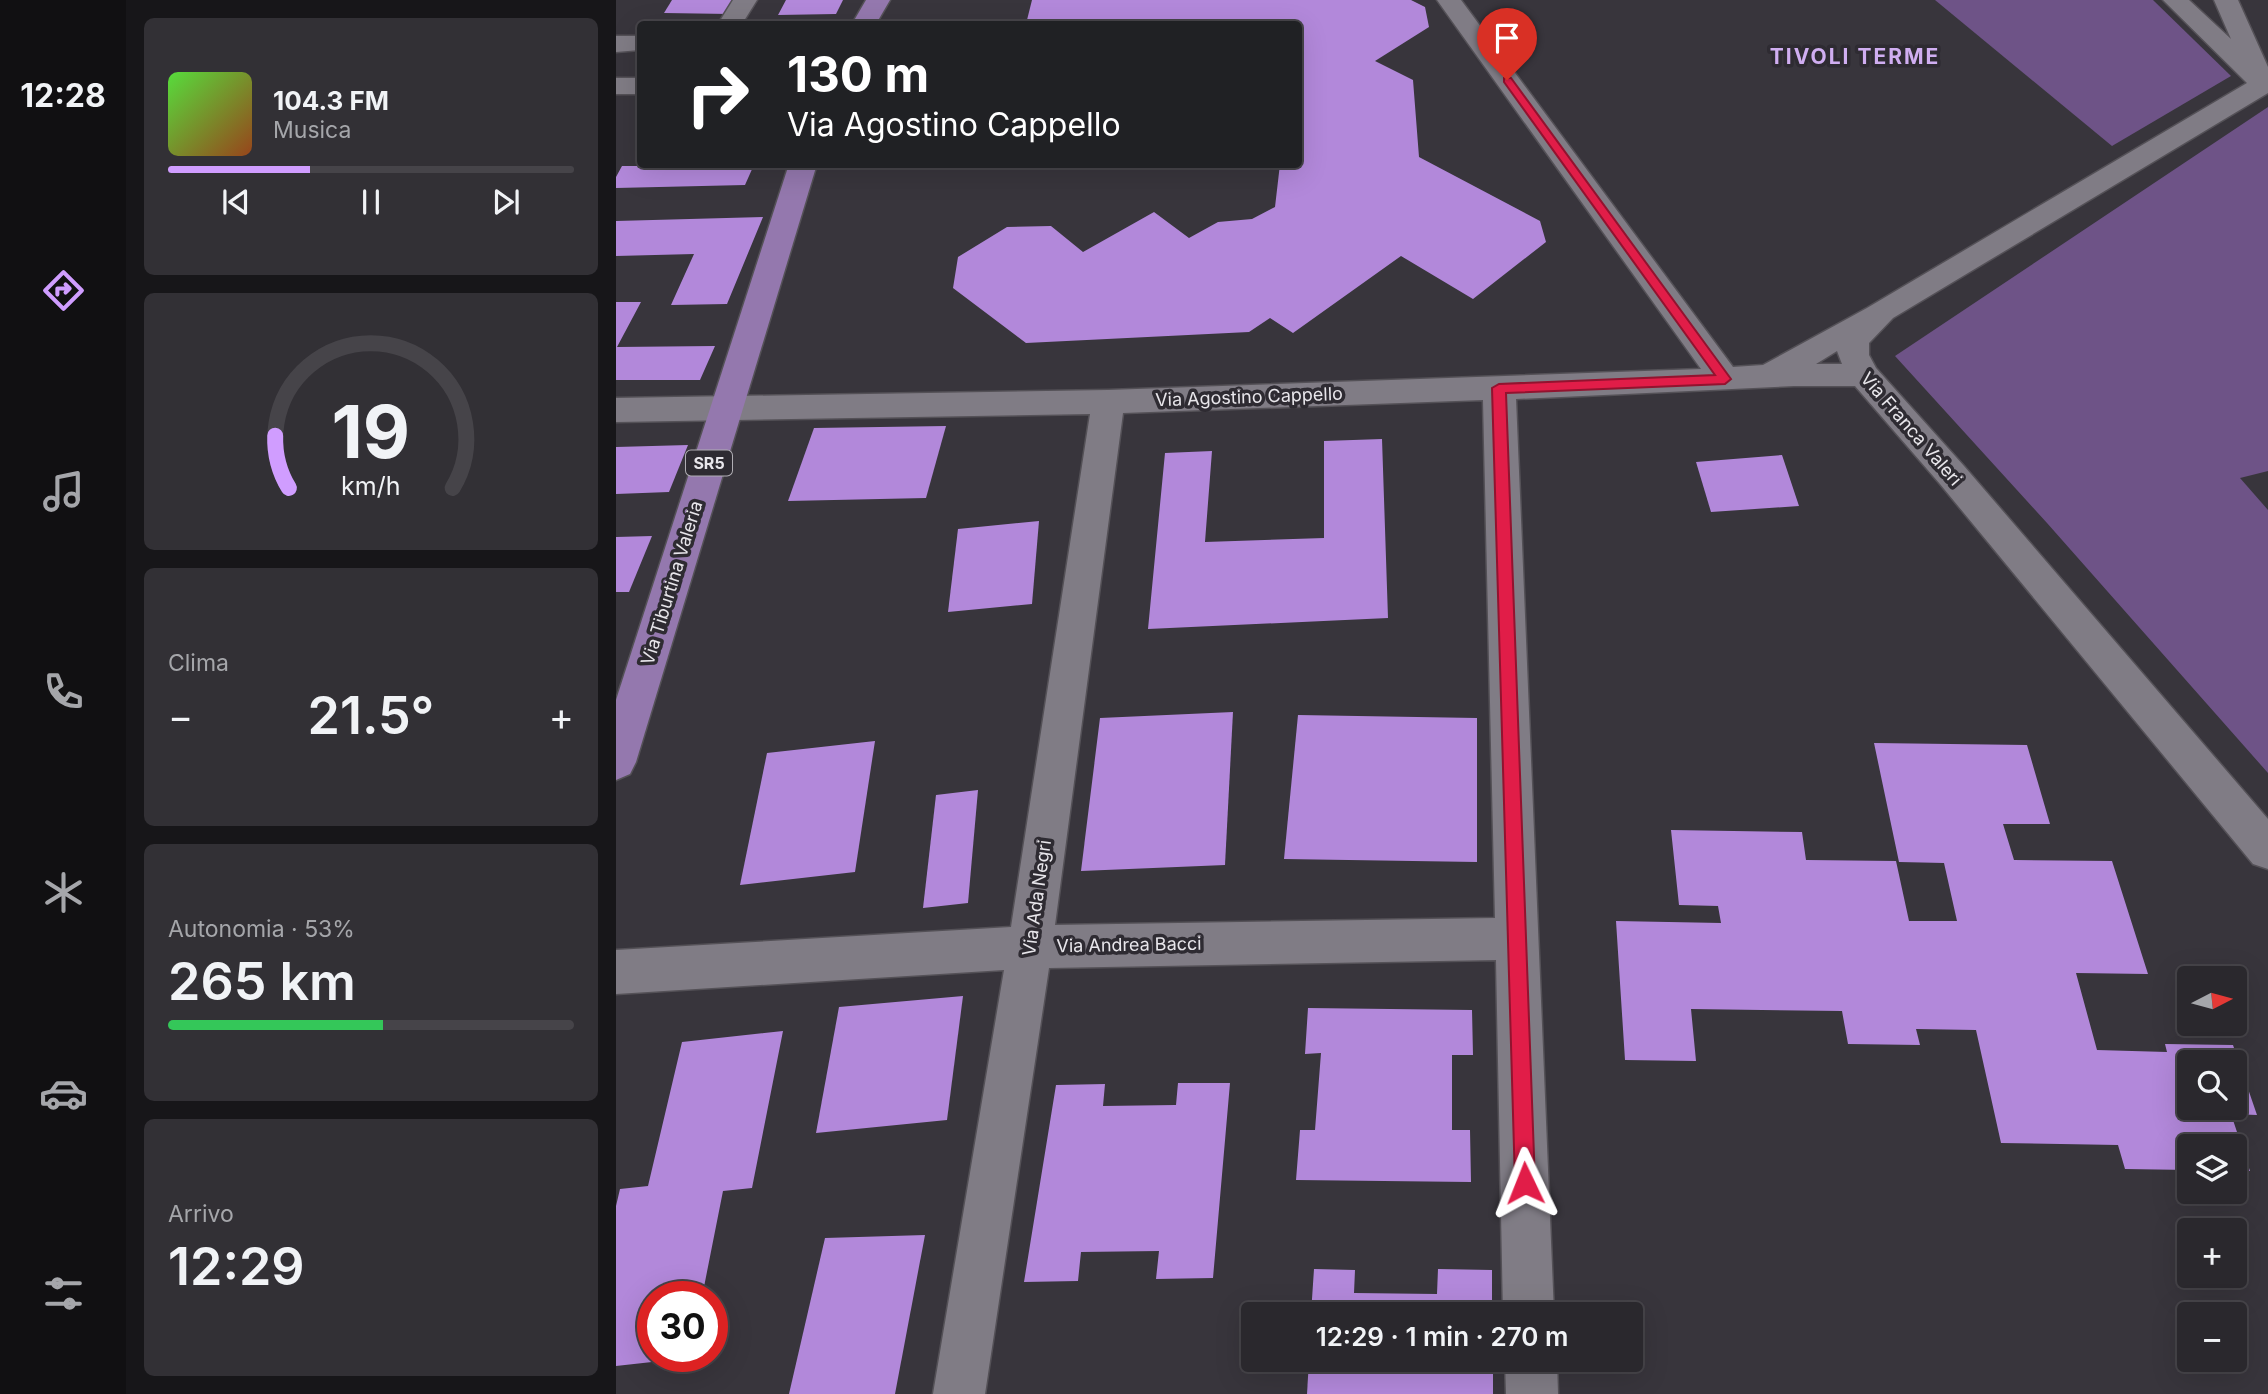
<!DOCTYPE html>
<html lang="it">
<meta charset="utf-8">
<style>
:root{--surface:#2a282d;--page:#323035;--text:#f1f3f6;--muted:#a5a6aa;--line:#464449;--accent:#d09dff}
body{margin:0;font-family:Inter,sans-serif;background:var(--page);color:var(--text);height:100vh;display:flex;flex-direction:column;font-size:26px;white-space:nowrap}
*{box-sizing:border-box;margin:0}
p{font-size:23px;color:var(--muted)}
.icon{flex:none;width:38px;height:38px;fill:none;stroke:currentColor;stroke-width:2;stroke-linecap:round;stroke-linejoin:round}
.map{position:relative;flex:1;overflow:hidden}
.panel{display:flex;flex-direction:column;gap:18px;padding:18px;background:#171619;width:490px}
.panel>*{flex:none}
.top-card{position:absolute;left:21px;top:21px;width:665px;height:147px;border-radius:7px;box-shadow:0 7px 28px #0002,0 0 0 2px var(--line);background:#202124;color:#fff;overflow:hidden}
.needle{width:46px;rotate:84deg}
.controls{position:absolute;left:1561px;top:966px;display:grid;gap:14px}
.controls a{display:grid;place-items:center;width:70px;height:70px;border-radius:7px;background:var(--surface);box-shadow:0 7px 28px #0002,0 0 0 2px var(--line);font-size:35px}
.speed{position:absolute;left:21px;top:1281px;display:flex;gap:14px;font-size:35px;font-weight:700;text-align:center}
.speed>*{display:grid;place-content:center;width:91px;height:91px;border-radius:50%;background:var(--surface);box-shadow:0 7px 28px #0002,0 0 0 2px var(--line);line-height:1}
.speed .limit{border:10px solid #d22;background:#fff;color:#111}
.pin{position:absolute;display:grid;place-items:center;width:60px;height:60px;color:#fff;margin:-72px -30px;border-radius:50% 50% 50% 0;rotate:-45deg;box-shadow:0 0 7px #0007}
.pin .icon{rotate:45deg}
.me{position:absolute;width:77px;margin:-38px;rotate:358deg;stroke-linejoin:round;filter:drop-shadow(0 0 5px #0008)}
.turn{display:flex;align-items:center;gap:24px;height:147px;padding:0 35px;font-size:32px}
.turn .icon{width:91px;height:91px;stroke-width:2.5}
.turn b{display:block;font-size:49px;line-height:60px}
.big{font-size:52px;font-weight:600;line-height:1.1}
.panel .widget{flex:1;display:flex;flex-direction:column;justify-content:center;gap:10px;min-width:0;padding:0 24px;border-radius:10px;background:var(--page)}
.panel .dial{align-items:center;gap:0}
.dial svg{height:182px;overflow:visible;fill:none;stroke:var(--line);stroke-width:7;stroke-linecap:round;text-anchor:middle}
.dial text{fill:var(--text);stroke:none}
.song{display:flex;align-items:center;gap:21px}
.cover{width:84px;height:84px;border-radius:10px;background:linear-gradient(135deg,hsl(110 70% 55%),hsl(20 70% 35%))}
.played{height:7px;border-radius:4px;background:linear-gradient(90deg,var(--accent) 35%,var(--line) 35%)}
.keys{display:flex;justify-content:space-around;direction:ltr}
.heat{display:flex;justify-content:space-between;align-items:center;font-size:38px;direction:ltr}
.charge{height:10px;border-radius:5px;background:linear-gradient(90deg,#34c759 53%,var(--line) 0)}
.trip{position:absolute;left:625px;top:1302px;width:402px;height:70px;border-radius:7px;background:var(--surface);box-shadow:0 7px 28px #0002,0 0 0 2px var(--line);font-weight:600;line-height:70px;text-align:center}
main{display:flex;flex:1;min-height:0}
.menu{display:flex;flex-direction:column;width:126px;justify-content:space-around;align-items:center;background:#111012;color:var(--muted)}
.menu .icon{width:49px;height:49px}
.menu .current{color:var(--accent)}
.menu b{font-size:32px;color:var(--text)}
.map>svg:first-child{display:block}
</style>
<main>
<nav class="menu">
<b>12:28</b>
<svg class="icon current" aria-label="directions" viewBox="0 0 24 24"><path d="M12 3l9 9-9 9-9-9zM9 14v-3h6M13 9l2 2-2 2"/></svg>
<svg class="icon" aria-label="music" viewBox="0 0 24 24"><path d="M9 18V5l10-2v13"/><circle cx="6" cy="18" r="3"/><circle cx="16" cy="16" r="3"/></svg>
<svg class="icon" aria-label="phone" viewBox="0 0 24 24"><path d="M5 4h4l2 5-3 2q2 4 5 5l2-3 5 2v4C11 20 4 13 5 4z"/></svg>
<svg class="icon" aria-label="climate" viewBox="0 0 24 24"><path d="M12 3v18M4 7l16 10M4 17L20 7"/></svg>
<svg class="icon" aria-label="car" viewBox="0 0 24 24"><path d="M5 17H2v-5l4-1 3-4h7l3 4 3 1v5h-3M9 17h6M6 11h13"/><circle cx="7" cy="17" r="2"/><circle cx="17" cy="17" r="2"/></svg>
<svg class="icon" aria-label="filters" viewBox="0 0 24 24"><path d="M4 7h16M4 17h16"/><circle cx="9" cy="7" r="2"/><circle cx="15" cy="17" r="2"/></svg>
</nav>
<section class="panel">
<div class="widget">
<div class="song"><i class="cover"></i><div><b>104.3 FM</b><p>Musica</p></div></div>
<div class="played"></div>
<div class="keys"><svg class="icon" aria-label="previous" viewBox="0 0 24 24"><path d="M18 5L8 12l10 7zM5 5v14"/></svg><svg class="icon" aria-label="pause" viewBox="0 0 24 24"><path d="M8 5v14M16 5v14"/></svg><svg class="icon" aria-label="next" viewBox="0 0 24 24"><path d="M6 5l10 7-10 7zM19 5v14"/></svg></div>
</div>
<div class="widget dial"><svg viewBox="0 0 100 80">
<path d="M14 69A42 42 0 1 1 86 69"/>
<path d="M14 69A42 42 0 0 1 8 46" stroke="#d09dff"/>
<text x="50" y="56" font-size="32" font-weight="700">19</text>
<text x="50" y="72" font-size="11">km/h</text>
</svg></div>
<div class="widget"><p>Clima</p>
<div class="heat"><a>−</a><b class="big">21.5°</b><a>+</a></div>
</div>
<div class="widget"><p>Autonomia · 53%</p><b class="big">265 km</b><div class="charge"></div></div>
<div class="widget"><p>Arrivo</p><b class="big">12:29</b></div>
</section>
<div class="map">
<svg width="1652" height="1394" viewBox="0 0 1652 1394">
<rect width="100%" height="100%" fill="#38353c"/>
<g fill="#6e5387">
<polygon points="1319,0 1537,0 1615,76 1496,146"/>
<polygon points="1652,107 1652,471 1624,478 1652,510 1652,773 1431,523 1279,356"/>
</g>
<g fill="#b288da" fill-rule="evenodd">
<polygon points="56,0 123,0 114,14 48,13"/>
<polygon points="170,0 227,0 220,14 162,15"/>
<polygon points="416,0 795,0 809,7 813,27 759,61 797,80 803,157 924,221 930,242 857,299 785,256 677,333 654,318 633,332 410,343 337,288 342,257 391,227 435,226 467,252 538,212 573,238 602,222 636,219 659,207 664,164 682,164 682,24 410,24"/>
<polygon points="24,160 24,164 154,164 154,167 137,167 129,185 0,188 0,177 6,166 21,166"/>
<polygon points="147,217 111,304 55,305 78,254 0,256 0,221"/>
<polygon points="0,302 25,302 1,347 99,346 84,380 0,380"/>
<polygon points="330,426 310,498 172,501 198,428"/>
<polygon points="766,439 772,618 532,629 549,453 596,451 589,542 708,538 708,441"/>
<polygon points="72,445 53,492 0,494 0,447"/>
<polygon points="1166,455 1183,506 1095,512 1080,462"/>
<polygon points="423,521 416,604 332,612 342,529"/>
<polygon points="36,536 13,592 0,592 0,537"/>
<polygon points="617,712 609,865 465,871 484,718"/>
<polygon points="682,715 861,718 861,862 668,859"/>
<polygon points="259,741 239,872 124,885 151,753"/>
<path d="M1258 743 1411 745 1434 824H1387L1398 860 1496 861 1532 974 1460 973 1481 1050 1551 1052 1549 1044 1617 1045 1641 1115 1615 1114 1634 1171H1619V1146H1573V1170L1509 1169 1502 1145 1385 1143 1360 1030 1300 1029 1304 1045 1232 1044 1226 1011 1075 1009 1080 1061 1009 1060 1000 921 1105 923 1102 906 1063 905 1055 830 1186 832 1190 860 1280 861 1293 921H1341L1328 863 1283 862ZM1573 1062H1619V1108H1573Z"/>
<polygon points="362,790 352,903 307,908 320,795"/>
<polygon points="347,996 331,1120 200,1133 223,1007"/>
<polygon points="692,1008 856,1010 857,1055 836,1055 836,1130 854,1130 855,1182 680,1180 684,1130 699,1130 705,1053 689,1054"/>
<polygon points="167,1031 136,1188 107,1191 86,1297 37,1297 37,1356 72,1358 0,1366 0,1206 4,1189 32,1186 66,1042"/>
<polygon points="562,1083 614,1083 597,1278 540,1279 543,1251 465,1252 462,1281 408,1282 440,1085 489,1084 487,1106 560,1105"/>
<polygon points="309,1235 279,1394 173,1394 209,1238"/>
<polygon points="698,1269 739,1270 738,1293 821,1294 822,1269 876,1270 876,1314 695,1314"/>
<polygon points="693,1360 877,1360 877,1394 691,1394"/>
</g>
<g fill="none" stroke-linecap="round" stroke-linejoin="round">
<g stroke="#545157" stroke-width="3">
<g id="street">
<polygon points="117,0 141,0 126,24 102,24"/>
<path d="M821 0H845L1117 367 1147 365 1251 308 1631 83 1547 0H1573L1615 39 1598 0H1622L1652 67V93L1277 318 1253 343V355L1260 368 1348 466 1652 819V869L1637 864 1324 484 1239 386H1178L900 399 938 1314H887L880 960 433 968 369 1394H317L388 970 0 994V950L395 927 474 414 0 422V398L492 390 1085 369ZM1221 351 1226 364H1200ZM867 400 879 918 439 925 507 413Z"/>
<polygon points="0,36 24,36 24,50 0,52"/>
<rect x="0" y="78" width="24" height="16"/>
<polygon points="889,1360 941,1360 942,1394 890,1394"/>
</g>
</g>
<g stroke="#545157" stroke-width="3">
<g id="primary">
<polygon points="250,0 274,0 260,24 236,24"/>
<polygon points="173,164 201,164 20,762 14,774 0,780 0,700"/>
</g>
</g>
<use href="#street" fill="#807c85" fill-rule="evenodd"/>
<use href="#primary" fill="#9478ae" fill-rule="evenodd"/>
</g>
<polygon fill="#e11d48" stroke="#92132f" stroke-width="2" points="888,78 895,78 1115,379 1109,384 890,393 919,1183 916,1190 909,1193 902,1190 899,1183 876,388 883,384 1099,375 888,82"/>
<g text-anchor="middle" stroke-width="7" stroke-linejoin="round" paint-order="stroke">
<rect fill="#2e2b32" stroke="#b0aeb4" stroke-width="2" x="70" y="450.5" width="46" height="25" rx="5"/>
<g font-size="16" font-weight="bold" fill="#e8e6eb">
<text x="93" y="469">SR5</text>
</g>
<g font-size="18" fill="#e8e6eb" stroke="#2e2b32">
<text transform="translate(633 397) rotate(-2)" y="6">Via Agostino Cappello</text>
<text transform="translate(1295 429) rotate(49)" y="6">Via Franca Valeri</text>
<text transform="translate(56 583) rotate(-73)" y="6">Via Tiburtina Valeria</text>
<text transform="translate(421 898) rotate(-82)" y="6">Via Ada Negri</text>
<text transform="translate(513 945) rotate(-1)" y="6">Via Andrea Bacci</text>
</g>
<g font-size="21" font-weight="bold" letter-spacing="2" fill="#d0aef1" stroke="#2e2b32">
<text x="1239" y="64">TIVOLI TERME</text>
</g>
</g>
</svg>
<div class="controls">
<a><svg class="needle" viewBox="-14 -14 28 28"><path d="M0-13l5 13h-10z" fill="#e53935"/><path d="M0 13l5-13h-10z" fill="#a5a6aa"/></svg></a>
<a><svg class="icon" aria-label="search" viewBox="0 0 24 24"><circle cx="10" cy="10" r="6"/><path d="M15 15l6 6"/></svg></a>
<a><svg class="icon" aria-label="layers" viewBox="0 0 24 24"><path d="M12 4l9 5-9 5-9-5zM3 14l9 5 9-5"/></svg></a>
<a>+</a>
<a>−</a>
</div>
<div class="speed"><div class="limit">30</div></div>
<div class="pin" style="left:891px;top:80px;background:#d93025"><svg class="icon" aria-label="arrive" viewBox="0 0 24 24"><path d="M6 21V4h12l-3 4 3 4H6"/></svg></div>
<svg class="me" style="left:909px;top:1183px" viewBox="-20 -20 40 40"><path d="M0-17L14 15 0 8-14 15z" fill="#e11d48" stroke="#fff" stroke-width="4"/></svg>
<div class="trip">12:29 · 1 min · 270 m</div>
<div class="top-card">
<div class="turn"><svg class="icon" aria-label="right" viewBox="0 0 24 24"><path d="M7 20v-9h11M14 6l5 5-5 5"/></svg><div><b>130 m</b>Via Agostino Cappello</div></div>
</div>
</div>
</main>
